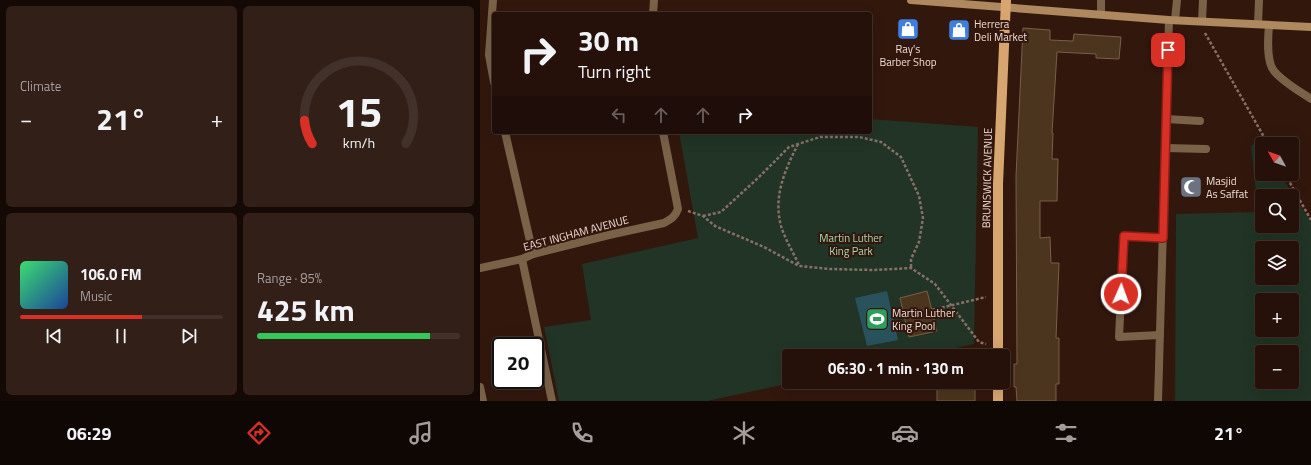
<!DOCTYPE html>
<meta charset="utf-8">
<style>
:root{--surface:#26110a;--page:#321f18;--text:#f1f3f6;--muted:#a49d9c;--line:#42312b;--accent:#d93025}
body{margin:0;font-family:"Titillium Web",sans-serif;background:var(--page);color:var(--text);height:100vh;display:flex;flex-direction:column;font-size:15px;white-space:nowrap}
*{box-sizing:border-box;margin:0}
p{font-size:13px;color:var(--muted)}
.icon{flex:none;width:22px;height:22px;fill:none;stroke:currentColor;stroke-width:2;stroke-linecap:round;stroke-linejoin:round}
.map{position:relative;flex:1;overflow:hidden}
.panel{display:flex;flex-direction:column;gap:6px;padding:6px;background:#150906;width:480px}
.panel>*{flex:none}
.banner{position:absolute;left:12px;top:12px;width:380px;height:122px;border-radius:4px;box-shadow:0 4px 16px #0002,0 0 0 1px var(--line);background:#26110a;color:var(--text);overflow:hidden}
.needle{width:26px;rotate:310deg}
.fabs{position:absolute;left:775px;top:137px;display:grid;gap:8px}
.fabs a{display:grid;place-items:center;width:44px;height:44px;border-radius:4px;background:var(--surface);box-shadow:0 4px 16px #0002,0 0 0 1px var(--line);font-size:20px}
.speed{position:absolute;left:12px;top:337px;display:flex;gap:8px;font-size:20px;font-weight:700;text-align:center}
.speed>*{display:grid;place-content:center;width:52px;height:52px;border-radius:50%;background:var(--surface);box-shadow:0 4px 16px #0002,0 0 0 1px var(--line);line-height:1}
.speed .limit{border:2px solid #111;border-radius:6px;background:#fff;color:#111}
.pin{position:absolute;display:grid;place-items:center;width:34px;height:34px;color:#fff;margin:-17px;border-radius:8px;box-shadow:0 2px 6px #0006}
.me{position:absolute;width:44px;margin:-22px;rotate:2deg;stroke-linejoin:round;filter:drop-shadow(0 0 3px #0008)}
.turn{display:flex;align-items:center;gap:14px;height:84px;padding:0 20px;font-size:18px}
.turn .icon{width:52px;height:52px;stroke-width:2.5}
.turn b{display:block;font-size:28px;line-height:34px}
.lanes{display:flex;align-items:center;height:38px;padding:0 20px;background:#0003;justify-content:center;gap:20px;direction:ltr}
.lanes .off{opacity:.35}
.big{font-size:30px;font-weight:700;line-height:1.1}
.panel .tile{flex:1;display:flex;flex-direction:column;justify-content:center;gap:6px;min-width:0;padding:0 14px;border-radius:6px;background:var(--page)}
.panel .dial{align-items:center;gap:0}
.dial svg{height:104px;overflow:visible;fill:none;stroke:var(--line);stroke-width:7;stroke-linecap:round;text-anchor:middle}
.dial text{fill:var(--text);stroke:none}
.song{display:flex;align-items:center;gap:12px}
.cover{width:48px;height:48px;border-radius:6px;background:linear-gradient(135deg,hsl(140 70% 55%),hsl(220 70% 35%))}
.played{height:4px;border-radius:2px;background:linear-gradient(90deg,var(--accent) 60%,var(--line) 60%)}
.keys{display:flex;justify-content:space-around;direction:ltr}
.heat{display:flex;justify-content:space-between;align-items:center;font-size:22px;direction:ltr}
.charge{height:6px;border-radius:3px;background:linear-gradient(90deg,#34c759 85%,var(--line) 0)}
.panel .tiles{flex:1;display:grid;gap:6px;grid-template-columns:repeat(2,1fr)}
.trip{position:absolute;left:302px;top:349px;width:228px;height:40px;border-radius:4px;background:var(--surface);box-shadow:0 4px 16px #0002,0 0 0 1px var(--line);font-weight:700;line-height:40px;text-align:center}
.menu{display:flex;height:64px;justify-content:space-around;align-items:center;background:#0f0704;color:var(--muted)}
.menu .icon{width:28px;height:28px}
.menu .active{color:var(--accent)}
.menu b{font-size:18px;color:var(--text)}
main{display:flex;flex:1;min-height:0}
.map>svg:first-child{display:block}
</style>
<main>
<section class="panel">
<div class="tiles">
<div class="tile"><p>Climate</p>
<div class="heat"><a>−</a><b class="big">21°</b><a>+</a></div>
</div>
<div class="tile dial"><svg viewBox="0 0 100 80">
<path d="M14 69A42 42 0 1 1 86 69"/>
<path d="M14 69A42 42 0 0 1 8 51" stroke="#d93025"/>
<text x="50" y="56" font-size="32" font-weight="700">15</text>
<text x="50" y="72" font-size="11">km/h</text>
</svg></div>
<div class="tile">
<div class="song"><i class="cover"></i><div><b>106.0 FM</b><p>Music</p></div></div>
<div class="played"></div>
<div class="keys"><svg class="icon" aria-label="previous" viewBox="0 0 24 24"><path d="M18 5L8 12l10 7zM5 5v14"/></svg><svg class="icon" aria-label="pause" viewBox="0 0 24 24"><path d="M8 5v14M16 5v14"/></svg><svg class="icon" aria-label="next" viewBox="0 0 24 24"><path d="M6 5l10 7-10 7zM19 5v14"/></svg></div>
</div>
<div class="tile"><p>Range · 85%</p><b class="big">425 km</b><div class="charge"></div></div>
</div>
</section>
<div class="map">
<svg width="831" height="401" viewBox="0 0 831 401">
<rect width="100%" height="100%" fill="#32170d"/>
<g fill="#213425" fill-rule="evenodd">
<polygon points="390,119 498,127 494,344 438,356 309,356 309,382 316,382 227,401 79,401 64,327 111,320 102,264 218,238 199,132 390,132"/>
<path d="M779 141 782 146V174H800L831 222V401H695L696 214 778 212 771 146ZM782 196H812V226H782ZM782 248H812V278H782ZM782 300H812V330H782ZM782 352H812V382H782Z"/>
</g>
<polygon fill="#2a525d" points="407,291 418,340 387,346 375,298"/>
<g fill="#4c351e" stroke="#785f47">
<polygon points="543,28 570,30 570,40 593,41 594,34 641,37 639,59 616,58 616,54 577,52 572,133 573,133 572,159 578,159 577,201 560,201 560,238 570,237 571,263 579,263 576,338 579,338 579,384 576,384 576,401 537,401 536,387 534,387 534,364 537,364 536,176"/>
<polygon points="447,291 457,331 429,337 420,298"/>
<polygon points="472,385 495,385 495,401 457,401 457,388 472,388"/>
</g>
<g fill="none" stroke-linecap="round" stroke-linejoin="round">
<g stroke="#877067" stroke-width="2.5" stroke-dasharray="3 2" stroke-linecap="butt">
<polyline points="725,33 788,144"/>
<path d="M318 144C305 170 293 196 301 226 305 239 313 252 319 265"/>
<polyline points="805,174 831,220"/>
<polyline points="208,211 223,216 235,226 284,247 319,266 349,269 394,270 431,268 455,284 499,342 506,344"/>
<polyline points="223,216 241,212 278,178 309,147 340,137 379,137 401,142 421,157 439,196 443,218 439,242 431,259 431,268"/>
<polyline points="452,310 506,297"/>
</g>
<g stroke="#7a6249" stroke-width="8">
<polyline points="621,14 621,0"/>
<polyline points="695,20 697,0"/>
<polyline points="722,21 723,0"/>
<polyline points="778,24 779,0"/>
<path d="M789 25C788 37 786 61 794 71 803 82 819 91 831 99"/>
<polyline points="686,119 720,121"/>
<polyline points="686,148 726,149"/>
<polyline points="680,335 639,337 644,236 683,238"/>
<polyline points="0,387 3,401"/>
</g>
<g stroke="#7a6249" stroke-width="8">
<polyline points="13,0 9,55 14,82"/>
<polyline points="173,14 174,0"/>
<polyline points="25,132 53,254"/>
<polyline points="42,259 72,401"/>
<path d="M0 268 42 259 53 254 129 235 184 223C191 219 195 217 198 209L183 132"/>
<polyline points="678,401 689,20"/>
</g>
<polyline stroke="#ae885e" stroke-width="8" points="431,0 689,20 831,27"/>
<g stroke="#d7a56f" stroke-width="10">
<polyline points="518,356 518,184 526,0"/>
<polyline points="518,382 518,401"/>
</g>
</g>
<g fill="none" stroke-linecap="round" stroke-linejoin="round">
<g stroke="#8d1f18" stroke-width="10">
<polyline id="route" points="641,294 644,236 683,238 688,50"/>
</g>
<use href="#route" stroke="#d93025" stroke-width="7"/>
</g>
<defs>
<g id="shop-square" transform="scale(1.15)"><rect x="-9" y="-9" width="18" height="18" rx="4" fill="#3f7fe0" stroke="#32170d"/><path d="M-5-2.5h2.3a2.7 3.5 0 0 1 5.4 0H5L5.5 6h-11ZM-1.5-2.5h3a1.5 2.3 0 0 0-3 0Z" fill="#fff"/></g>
<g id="mosque-square" transform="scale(1.15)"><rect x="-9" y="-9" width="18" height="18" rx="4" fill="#6b7280" stroke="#32170d"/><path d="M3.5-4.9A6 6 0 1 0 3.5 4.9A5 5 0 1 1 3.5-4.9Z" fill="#fff"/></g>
<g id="stadium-square" transform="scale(1.15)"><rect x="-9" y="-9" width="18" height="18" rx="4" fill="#2e9e5b" stroke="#32170d"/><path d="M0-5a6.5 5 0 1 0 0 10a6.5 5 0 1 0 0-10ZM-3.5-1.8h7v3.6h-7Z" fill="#fff"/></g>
</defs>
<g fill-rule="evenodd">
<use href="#shop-square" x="428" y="29"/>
<use href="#shop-square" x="479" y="30"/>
<use href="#mosque-square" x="711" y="187"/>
<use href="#stadium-square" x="397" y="319"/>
</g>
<g text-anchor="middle" stroke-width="4" stroke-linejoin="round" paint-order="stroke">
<g font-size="11" fill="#efdbd4" stroke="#32170d" text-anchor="start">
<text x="494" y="28">Herrera<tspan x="494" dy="13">Deli Market</tspan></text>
<text x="428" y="53" text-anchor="middle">Ray's<tspan x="428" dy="13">Barber Shop</tspan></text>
<text x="726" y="185">Masjid<tspan x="726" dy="13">As Saffat</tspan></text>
<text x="412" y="317">Martin Luther<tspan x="412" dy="13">King Pool</tspan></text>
</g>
<g font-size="11" fill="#efdbd4" stroke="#32170d">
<text transform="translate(507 178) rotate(-89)" y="4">BRUNSWICK AVENUE</text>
<text transform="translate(96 233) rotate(-15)" y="4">EAST INGHAM AVENUE</text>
</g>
<g font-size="11" fill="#a5d9b0" stroke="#32170d">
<text x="371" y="242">Martin Luther<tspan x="371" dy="13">King Park</tspan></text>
</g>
</g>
</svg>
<div class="fabs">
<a><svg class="needle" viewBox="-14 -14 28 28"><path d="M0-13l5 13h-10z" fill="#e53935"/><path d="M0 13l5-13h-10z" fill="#a49d9c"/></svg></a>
<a><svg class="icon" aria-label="search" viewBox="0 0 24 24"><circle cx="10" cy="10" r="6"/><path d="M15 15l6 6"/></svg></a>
<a><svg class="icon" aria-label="layers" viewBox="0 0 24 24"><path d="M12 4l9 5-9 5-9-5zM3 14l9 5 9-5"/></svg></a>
<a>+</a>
<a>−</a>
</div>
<div class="speed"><div class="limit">20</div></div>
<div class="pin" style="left:688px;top:50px;background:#d93025"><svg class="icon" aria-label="arrive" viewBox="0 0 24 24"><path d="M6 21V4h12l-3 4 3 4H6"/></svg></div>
<svg class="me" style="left:641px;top:294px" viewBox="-20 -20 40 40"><circle r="17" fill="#d93025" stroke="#fff" stroke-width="3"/><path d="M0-11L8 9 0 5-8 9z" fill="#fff"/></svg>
<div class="trip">06:30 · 1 min · 130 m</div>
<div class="banner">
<div class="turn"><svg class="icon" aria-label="right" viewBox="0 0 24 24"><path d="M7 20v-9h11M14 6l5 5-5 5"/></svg><div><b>30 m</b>Turn right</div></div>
<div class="lanes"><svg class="icon off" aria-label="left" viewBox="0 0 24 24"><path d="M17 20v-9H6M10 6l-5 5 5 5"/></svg><svg class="icon off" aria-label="ahead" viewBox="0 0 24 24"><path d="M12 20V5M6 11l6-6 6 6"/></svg><svg class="icon off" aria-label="ahead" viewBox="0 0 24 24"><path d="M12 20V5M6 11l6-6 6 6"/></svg><svg class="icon" aria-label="right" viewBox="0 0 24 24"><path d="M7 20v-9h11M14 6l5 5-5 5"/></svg></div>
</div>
</div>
</main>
<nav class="menu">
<b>06:29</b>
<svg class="icon active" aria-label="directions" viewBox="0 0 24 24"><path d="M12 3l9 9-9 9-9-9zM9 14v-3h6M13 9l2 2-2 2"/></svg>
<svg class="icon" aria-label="music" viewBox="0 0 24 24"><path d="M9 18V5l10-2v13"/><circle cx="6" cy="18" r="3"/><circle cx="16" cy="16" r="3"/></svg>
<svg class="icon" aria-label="phone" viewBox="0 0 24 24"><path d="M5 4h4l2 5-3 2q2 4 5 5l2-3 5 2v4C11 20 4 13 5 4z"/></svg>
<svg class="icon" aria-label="climate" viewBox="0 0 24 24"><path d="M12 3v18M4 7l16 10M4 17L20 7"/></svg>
<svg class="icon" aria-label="car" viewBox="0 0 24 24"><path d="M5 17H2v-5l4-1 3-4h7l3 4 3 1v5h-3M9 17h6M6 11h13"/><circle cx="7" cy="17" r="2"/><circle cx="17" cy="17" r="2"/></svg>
<svg class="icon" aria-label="filters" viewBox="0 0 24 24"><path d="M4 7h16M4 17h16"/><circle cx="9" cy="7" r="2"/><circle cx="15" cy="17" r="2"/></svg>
<b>21°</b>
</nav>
